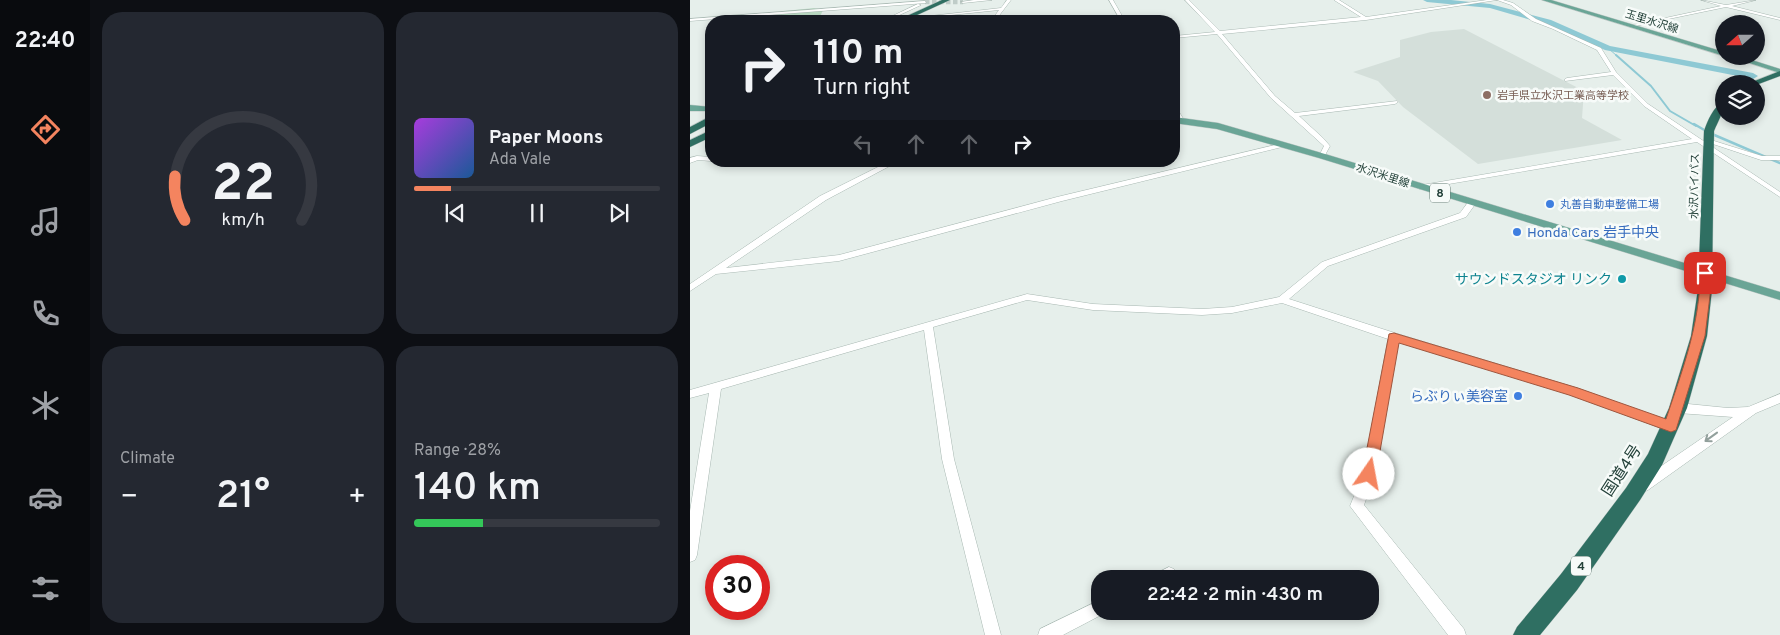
<!DOCTYPE html>
<meta charset="utf-8">
<style>
:root{--surface:#171b24;--page:#242831;--text:#f1f3f6;--muted:#9ea1a6;--line:#363941;--accent:#f4845f}
body{margin:0;font-family:Overpass,"Noto Sans JP",sans-serif;background:var(--page);color:var(--text);height:100vh;display:flex;flex-direction:column;font-size:19px;white-space:nowrap}
*{box-sizing:border-box;margin:0}
p{font-size:16px;color:var(--muted)}
.icon{flex:none;width:28px;height:28px;fill:none;stroke:currentColor;stroke-width:2;stroke-linecap:round;stroke-linejoin:round}
.map{position:relative;flex:1;overflow:hidden}
.sheet{display:flex;flex-direction:column;gap:12px;padding:12px;background:#0d0f14;width:600px}
.sheet>*{flex:none}
.guide{position:absolute;left:15px;top:15px;width:475px;height:152px;border-radius:20px;box-shadow:0 2px 8px #0003;background:#171b24;color:var(--text);overflow:hidden}
.needle{width:32px;rotate:249deg}
.tools{position:absolute;left:1025px;top:15px;display:grid;gap:10px}
.tools a{display:grid;place-items:center;width:50px;height:50px;border-radius:50%;background:var(--surface);box-shadow:0 2px 8px #0003;font-size:25px}
.speed{position:absolute;left:15px;top:555px;display:flex;gap:10px;font-size:25px;font-weight:700;text-align:center}
.speed>*{display:grid;place-content:center;width:65px;height:65px;border-radius:50%;background:var(--surface);box-shadow:0 2px 8px #0003;line-height:1}
.speed .limit{border:8px solid #d22;background:#fff;color:#111}
.pin{position:absolute;display:grid;place-items:center;width:42px;height:42px;color:#fff;margin:-21px;border-radius:10px;box-shadow:0 2px 8px #0006}
.me{position:absolute;width:55px;margin:-28px;rotate:12deg;stroke-linejoin:round;filter:drop-shadow(0 0 4px #0008)}
.turn{display:flex;align-items:center;gap:18px;height:105px;padding:0 25px;font-size:22px}
.turn .icon{width:65px;height:65px;stroke-width:2.5}
.turn b{display:block;font-size:35px;line-height:42px}
.lanes{display:flex;align-items:center;height:48px;padding:0 25px;background:#0003;justify-content:center;gap:25px;direction:ltr}
.lanes .off{opacity:.35}
.big{font-size:38px;font-weight:600;line-height:1.1}
.sheet .widget{flex:1;display:flex;flex-direction:column;justify-content:center;gap:8px;min-width:0;padding:0 18px;border-radius:20px;background:var(--page)}
.sheet .dial{align-items:center;gap:0}
.dial svg{height:130px;overflow:visible;fill:none;stroke:var(--line);stroke-width:7;stroke-linecap:round;text-anchor:middle}
.dial text{fill:var(--text);stroke:none}
.song{display:flex;align-items:center;gap:15px}
.cover{width:60px;height:60px;border-radius:8px;background:linear-gradient(135deg,hsl(280 70% 55%),hsl(210 70% 35%))}
.played{height:5px;border-radius:2px;background:linear-gradient(90deg,var(--accent) 15%,var(--line) 15%)}
.keys{display:flex;justify-content:space-around;direction:ltr}
.heat{display:flex;justify-content:space-between;align-items:center;font-size:28px;direction:ltr}
.charge{height:8px;border-radius:4px;background:linear-gradient(90deg,#34c759 28%,var(--line) 0)}
.sheet .tiles{flex:1;display:grid;gap:12px;grid-template-columns:repeat(2,1fr)}
.trip{position:absolute;left:401px;top:570px;width:288px;height:50px;border-radius:20px;background:var(--surface);box-shadow:0 2px 8px #0003;font-weight:600;line-height:50px;text-align:center}
main{display:flex;flex:1;min-height:0}
.tab-bar{display:flex;flex-direction:column;width:90px;justify-content:space-around;align-items:center;background:#090b0e;color:var(--muted)}
.tab-bar .icon{width:35px;height:35px}
.tab-bar .selected{color:var(--accent)}
.tab-bar b{font-size:22px;color:var(--text)}
.map>svg:first-child{display:block}
</style>
<main>
<nav class="tab-bar">
<b>22:40</b>
<svg class="icon selected" aria-label="directions" viewBox="0 0 24 24"><path d="M12 3l9 9-9 9-9-9zM9 14v-3h6M13 9l2 2-2 2"/></svg>
<svg class="icon" aria-label="music" viewBox="0 0 24 24"><path d="M9 18V5l10-2v13"/><circle cx="6" cy="18" r="3"/><circle cx="16" cy="16" r="3"/></svg>
<svg class="icon" aria-label="phone" viewBox="0 0 24 24"><path d="M5 4h4l2 5-3 2q2 4 5 5l2-3 5 2v4C11 20 4 13 5 4z"/></svg>
<svg class="icon" aria-label="climate" viewBox="0 0 24 24"><path d="M12 3v18M4 7l16 10M4 17L20 7"/></svg>
<svg class="icon" aria-label="car" viewBox="0 0 24 24"><path d="M5 17H2v-5l4-1 3-4h7l3 4 3 1v5h-3M9 17h6M6 11h13"/><circle cx="7" cy="17" r="2"/><circle cx="17" cy="17" r="2"/></svg>
<svg class="icon" aria-label="filters" viewBox="0 0 24 24"><path d="M4 7h16M4 17h16"/><circle cx="9" cy="7" r="2"/><circle cx="15" cy="17" r="2"/></svg>
</nav>
<section class="sheet">
<div class="tiles">
<div class="widget dial"><svg viewBox="0 0 100 80">
<path d="M14 69A42 42 0 1 1 86 69"/>
<path d="M14 69A42 42 0 0 1 8 42" stroke="#f4845f"/>
<text x="50" y="56" font-size="32" font-weight="700">22</text>
<text x="50" y="72" font-size="11">km/h</text>
</svg></div>
<div class="widget">
<div class="song"><i class="cover"></i><div><b>Paper Moons</b><p>Ada Vale</p></div></div>
<div class="played"></div>
<div class="keys"><svg class="icon" aria-label="previous" viewBox="0 0 24 24"><path d="M18 5L8 12l10 7zM5 5v14"/></svg><svg class="icon" aria-label="pause" viewBox="0 0 24 24"><path d="M8 5v14M16 5v14"/></svg><svg class="icon" aria-label="next" viewBox="0 0 24 24"><path d="M6 5l10 7-10 7zM19 5v14"/></svg></div>
</div>
<div class="widget"><p>Climate</p>
<div class="heat"><a>−</a><b class="big">21°</b><a>+</a></div>
</div>
<div class="widget"><p>Range · 28%</p><b class="big">140 km</b><div class="charge"></div></div>
</div>
</section>
<div class="map">
<svg width="1090" height="635" viewBox="0 0 1090 635">
<rect width="100%" height="100%" fill="#e6efeb"/>
<polygon fill="#d4dfda" points="774,29 894,91 892,118 932,140 788,164 713,107 688,81 663,72 710,57 710,40 741,32"/>
<polygon fill="#bfe0c8" points="124,8 133,10 128,21 64,21 94,11"/>
<g fill="none" stroke-linecap="round" stroke-linejoin="round">
<polyline stroke="#8ec9d4" stroke-width="1" points="918,48 927,56"/>
<polyline stroke="#8ec9d4" stroke-width="2" points="926,55 961,86 980,111 1006,126"/>
<g stroke="#8ec9d4" stroke-width="2.5">
<polyline points="1004,124 1016,131"/>
<polyline points="1022,134 1090,163"/>
</g>
<polygon fill="#8ec9d4" fill-rule="evenodd" points="733,0 761,0 800,4 861,20 920,46 1063,73 1068,76 1063,79 915,50 855,24 800,8 737,2"/>
<polyline stroke="#bfccc8" stroke-width="4.5" stroke-dasharray="4.5 2.5" stroke-linecap="butt" points="235,2 273,2"/>
<g stroke="#a8b8b2" stroke-width="1">
<g id="minor">
<polygon points="284,0 302,0 273,3 271,2"/>
<polygon points="317,0 321,0 305,21 301,21 309,10 242,17 240,16 311,8"/>
<polygon points="419,0 423,0 435,21 431,21"/>
<polygon points="495,0 499,0 530,31 671,17 644,0 649,0 676,17 797,0 813,0 823,3 846,19 911,48 926,72 958,104 1090,192 1090,197 1007,142 729,189 728,187 732,185 1002,139 954,106 923,75 875,81 875,79 877,78 921,72 907,50 863,29 842,21 821,5 807,0 676,20 532,34 585,96 605,113 707,101 708,102 705,104 609,116 633,138 640,146 634,157 630,157 629,156 634,146 581,98 527,34 484,38 484,36 525,32"/>
<polygon points="1011,0 1036,5 1066,0 1042,6 1090,18 1090,20 1036,7 940,27 938,26 1031,6"/>
<polygon points="235,1 236,3 0,21 0,19"/>
<polygon points="228,4 231,5 201,19 156,21 200,17"/>
<polygon points="484,106 486,107 494,120 493,121 488,120 484,113"/>
<polygon points="1017,140 1021,140 1072,156 1090,156 1090,160 1071,160 1017,142"/>
<polygon points="594,143 596,144 596,146 372,201 149,261 26,274 0,291 0,284 130,196 200,161 209,161 136,200 36,268 149,255 367,197"/>
<polygon points="7,156 21,157 21,161 8,160 0,163 0,158"/>
<polygon points="779,201 782,201 786,203 776,217 638,266 599,299 708,334 887,388 985,424 987,427 985,430 981,432 880,394 708,342 685,474 674,505 774,629 776,635 758,635 660,506 673,474 698,339 592,303 542,313 512,315 403,310 337,300 243,327 264,459 311,635 295,635 252,459 234,330 31,389 7,555 5,560 0,562 0,511 19,393 0,398 0,390 337,294 403,304 512,309 542,307 589,297 632,262 770,213"/>
<polygon points="1090,394 1090,403 1066,413 958,490 953,492 948,490 946,486 948,482 1043,417 988,413 984,411 982,408 984,405 988,403 1038,408 1058,407"/>
<polygon points="479,567 484,569 486,574 484,579 463,579 465,574"/>
<polygon points="410,600 410,611 416,611 415,613 373,635 348,635 350,629"/>
</g>
</g>
<g stroke="#c2cac8" stroke-width="1">
<g id="major">
<polygon points="852,0 861,0 1034,52 1034,56"/>
<polygon points="1038,56 1049,56 1090,69 1090,73"/>
<polygon points="0,105 21,107 21,111 0,111"/>
<polygon points="484,117 528,123 635,154 1090,292 1090,300 629,158 527,129 484,123"/>
</g>
</g>
<g stroke="#c2cac8" stroke-width="1">
<g id="highway">
<polygon points="252,0 260,0 214,21 206,21"/>
<polygon points="1090,71 1090,76 1066,85 1057,84"/>
<path d="M1034 101C1034 112 1028 121 1024 131L1022 289 1017 336 997 408 972 465 950 500 887 590 850 635H823L827 627 871 574 936 488 958 454 979 408 1001 336 1008 289 1014 131C1018 120 1023 107 1034 101Z"/>
<polygon points="21,116 21,123 0,134 0,127"/>
<polygon points="21,130 21,137 0,147 0,140"/>
</g>
</g>
<use href="#minor" fill="#fff" fill-rule="evenodd"/>
<use href="#major" fill="#6aa596" fill-rule="evenodd"/>
<use href="#highway" fill="#2f6f62" fill-rule="evenodd"/>
</g>
<defs><path id="oneway-shaft" d="M-6 0H5M1.5-3L5.5 0L1.5 3" fill="none" stroke-width="1.6" stroke-linecap="round" stroke-linejoin="round" transform="scale(1.25)"/></defs>
<use stroke="#92a09c" href="#oneway-shaft" transform="translate(1021 437) rotate(144)"/>
<path fill="#f4845f" stroke="#9f563e" d="M1015 270 1020 273 1021 288 1015 336 986 430 981 432 879 395 709 343 686 474 684 479 679 480 674 479 672 474 699 334 704 333 888 388 976 419C992 371 1010 325 1010 273Z"/>
<circle fill="#8d6e63" stroke="#f7fbf9" stroke-width="2" cx="797" cy="95" r="5"/>
<g fill="#3f7fe0" stroke="#f7fbf9" stroke-width="2">
<circle cx="860" cy="204" r="5"/>
<circle cx="827" cy="232" r="5"/>
<circle cx="828" cy="396" r="5"/>
</g>
<circle fill="#0f9aa8" stroke="#f7fbf9" stroke-width="2" cx="932" cy="279" r="5"/>
<g text-anchor="middle" stroke-width="5" stroke-linejoin="round" paint-order="stroke">
<g font-size="11" fill="#24423a" stroke="#f7fbf9">
<text transform="translate(962 21) rotate(17)" y="4">玉里水沢線</text>
<text transform="translate(693 175) rotate(18)" y="4">水沢米里線</text>
<text transform="translate(1004 186) rotate(-89)" y="4">水沢バイパス</text>
</g>
<g font-size="11" fill="#785e54" stroke="#f7fbf9" text-anchor="start">
<text x="807" y="99">岩手県立水沢工業高等学校</text>
</g>
<g font-size="11" fill="#366cbe" stroke="#f7fbf9" text-anchor="start">
<text x="870" y="208">丸善自動車整備工場</text>
</g>
<g fill="#f7fbf9" stroke="#637a73" stroke-width="1">
<rect x="740" y="183.5" width="20" height="19" rx="4"/>
<rect x="881" y="556.5" width="20" height="19" rx="4"/>
</g>
<g font-size="12" font-weight="bold" fill="#24423a">
<text x="750" y="197">8</text>
<text x="891" y="570">4</text>
</g>
<g font-size="14" fill="#366cbe" stroke="#f7fbf9" text-anchor="start">
<text x="837" y="237">Honda Cars 岩手中央</text>
<text x="818" y="401" text-anchor="end">らぶりぃ美容室</text>
</g>
<g font-size="14" fill="#0d838f" stroke="#f7fbf9" text-anchor="end">
<text x="922" y="284">サウンドスタジオ リンク</text>
</g>
<g font-size="16" fill="#24423a" stroke="#f7fbf9">
<text transform="translate(931 470) rotate(-57)" y="6">国道4号</text>
</g>
</g>
</svg>
<div class="tools">
<a><svg class="needle" viewBox="-14 -14 28 28"><path d="M0-13l5 13h-10z" fill="#e53935"/><path d="M0 13l5-13h-10z" fill="#9ea1a6"/></svg></a>
<a><svg class="icon" aria-label="layers" viewBox="0 0 24 24"><path d="M12 4l9 5-9 5-9-5zM3 14l9 5 9-5"/></svg></a>
</div>
<div class="speed"><div class="limit">30</div></div>
<div class="pin" style="left:1015px;top:273px;background:#d93025"><svg class="icon" aria-label="arrive" viewBox="0 0 24 24"><path d="M6 21V4h12l-3 4 3 4H6"/></svg></div>
<svg class="me" style="left:679px;top:474px" viewBox="-20 -20 40 40"><circle r="19" fill="#fff"/><path d="M0-13L10 11 0 6-10 11z" fill="#f4845f"/></svg>
<div class="trip">22:42 · 2 min · 430 m</div>
<div class="guide">
<div class="turn"><svg class="icon" aria-label="right" viewBox="0 0 24 24"><path d="M7 20v-9h11M14 6l5 5-5 5"/></svg><div><b>110 m</b>Turn right</div></div>
<div class="lanes"><svg class="icon off" aria-label="left" viewBox="0 0 24 24"><path d="M17 20v-9H6M10 6l-5 5 5 5"/></svg><svg class="icon off" aria-label="ahead" viewBox="0 0 24 24"><path d="M12 20V5M6 11l6-6 6 6"/></svg><svg class="icon off" aria-label="ahead" viewBox="0 0 24 24"><path d="M12 20V5M6 11l6-6 6 6"/></svg><svg class="icon" aria-label="right" viewBox="0 0 24 24"><path d="M7 20v-9h11M14 6l5 5-5 5"/></svg></div>
</div>
</div>
</main>
